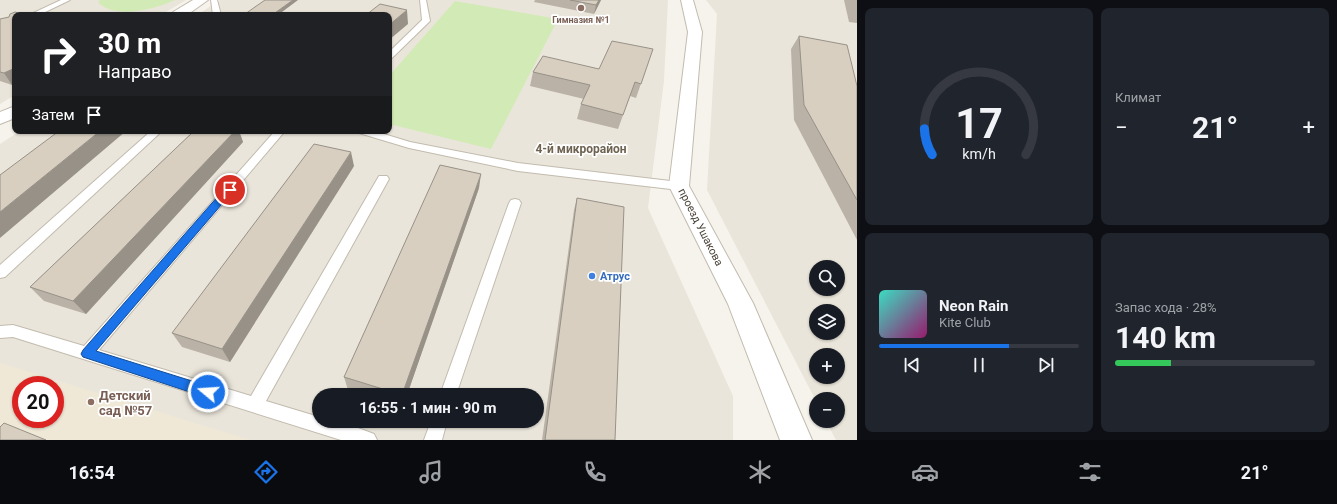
<!DOCTYPE html>
<html lang="ru">
<meta charset="utf-8">
<style>
:root{--surface:#171b24;--page:#20242c;--text:#f1f3f6;--muted:#9ea1a6;--line:#363941;--accent:#1a73e8}
body{margin:0;font-family:Roboto,sans-serif;background:var(--page);color:var(--text);height:100vh;display:flex;flex-direction:column;font-size:15px;white-space:nowrap}
*{box-sizing:border-box;margin:0}
p{font-size:13px;color:var(--muted)}
.icon{flex:none;width:22px;height:22px;fill:none;stroke:currentColor;stroke-width:2;stroke-linecap:round;stroke-linejoin:round}
.map{position:relative;flex:1;overflow:hidden}
.side{display:flex;flex-direction:column;gap:8px;padding:8px;background:#0d0f14;width:480px}
.side>*{flex:none}
.hud{position:absolute;left:12px;top:12px;width:380px;height:122px;border-radius:8px;box-shadow:0 1px 3px #0004;background:#202124;color:#fff;overflow:hidden}
.buttons{position:absolute;left:809px;top:260px;display:grid;gap:8px}
.buttons a{display:grid;place-items:center;width:36px;height:36px;border-radius:50%;background:var(--surface);box-shadow:0 1px 3px #0004;font-size:20px}
.speed{position:absolute;left:12px;top:376px;display:flex;gap:8px;font-size:20px;font-weight:700;text-align:center}
.speed>*{display:grid;place-content:center;width:52px;height:52px;border-radius:50%;background:var(--surface);box-shadow:0 1px 3px #0004;line-height:1}
.speed .limit{border:6px solid #d22;background:#fff;color:#111}
.pin{position:absolute;display:grid;place-items:center;width:34px;height:34px;color:#fff;margin:-17px;border:2px solid #fff;border-radius:50%;box-shadow:0 1px 4px #0007}
.me{position:absolute;width:44px;margin:-22px;rotate:288deg;stroke-linejoin:round;filter:drop-shadow(0 0 3px #0008)}
.turn{display:flex;align-items:center;gap:14px;height:84px;padding:0 20px;font-size:18px}
.turn .icon{width:52px;height:52px;stroke-width:2.5}
.turn b{display:block;font-size:28px;line-height:34px}
.then{display:flex;align-items:center;height:38px;padding:0 20px;background:#0003;gap:8px;font-size:15px}
.big{font-size:30px;font-weight:700;line-height:1.1}
.side .card{flex:1;display:flex;flex-direction:column;justify-content:center;gap:6px;min-width:0;padding:0 14px;border-radius:8px;background:var(--page)}
.side .dial{align-items:center;gap:0}
.dial svg{height:104px;overflow:visible;fill:none;stroke:var(--line);stroke-width:7;stroke-linecap:round;text-anchor:middle}
.dial text{fill:var(--text);stroke:none}
.song{display:flex;align-items:center;gap:12px}
.cover{width:48px;height:48px;border-radius:6px;background:linear-gradient(135deg,hsl(170 70% 55%),hsl(320 70% 35%))}
.played{height:4px;border-radius:2px;background:linear-gradient(90deg,var(--accent) 65%,var(--line) 65%)}
.keys{display:flex;justify-content:space-around;direction:ltr}
.heat{display:flex;justify-content:space-between;align-items:center;font-size:22px;direction:ltr}
.charge{height:6px;border-radius:3px;background:linear-gradient(90deg,#34c759 28%,var(--line) 0)}
.side .tiles{flex:1;display:grid;gap:8px;grid-template-columns:repeat(2,1fr)}
.trip{position:absolute;left:312px;top:388px;width:232px;height:40px;border-radius:20px;background:var(--surface);box-shadow:0 1px 3px #0004;font-weight:700;line-height:40px;text-align:center}
.tab-bar{display:flex;height:64px;justify-content:space-around;align-items:center;background:#090b0e;color:var(--muted)}
.tab-bar .icon{width:28px;height:28px}
.tab-bar .selected{color:var(--accent)}
.tab-bar b{font-size:18px;color:var(--text)}
main{display:flex;flex:1;min-height:0}
.map>svg:first-child{display:block}
</style>
<main>
<div class="map">
<svg width="857" height="440" viewBox="0 0 857 440">
<rect width="100%" height="100%" fill="#f6f3ec"/>
<g fill="#eae5da" fill-rule="evenodd">
<polygon points="0,0 186,0 161,15 15,15 15,95 0,104"/>
<path d="M220 0H668L664 81 648 208 733 396V440H0V144L20 131H389V15H197ZM21 385H55V419H21ZM319 395H537V421H319Z"/>
<path d="M706 0H857V440H836L826 421H838V399H816V401L707 190 717 14ZM816 267H838V289H816ZM816 311H838V333H816ZM816 355H838V377H816Z"/>
</g>
<path fill="#efe8d6" fill-rule="evenodd" d="M0 363 250 440H0ZM21 385H55V419H21Z"/>
<g fill="#d2eab5">
<path d="M100 0H175C156 9 114 20 98 2Z"/>
<polygon points="455,1 558,19 491,149 389,124 389,76"/>
</g>
<g fill="none" stroke-linecap="round" stroke-linejoin="round">
<g stroke="#c2bbae" stroke-width="2">
<g id="service">
<polygon points="61,0 70,0 39,15 29,15"/>
<polygon points="211,0 217,0 221,15 213,15"/>
<polygon points="420,0 426,0 430,21 392,58 389,58 389,52 422,20"/>
<polygon points="151,131 162,131 5,277 0,278 0,265"/>
<path d="M275 131H285L99 350 251 396 379 176H387L389 179 266 401 319 417V421C338 421 357 427 374 434L377 440H341L13 337 0 338V326L13 325 84 346Z"/>
<polygon points="358,131 374,131 410,142 518,163 679,182 683,183 685,186 683,189 679,190 518,171 409,148 359,133"/>
<polygon points="515,199 519,200 521,203 456,395 440,395 509,203 511,200"/>
<polygon points="431,421 447,421 442,440 424,440"/>
</g>
</g>
<g stroke="#c2bbae" stroke-width="2">
<g id="minor">
<polygon points="193,0 208,0 187,15 171,15 173,12"/>
<polygon points="681,0 693,0 702,32 689,186 753,303 812,440 780,440 728,304 669,186 688,32"/>
<polygon points="15,106 15,118 0,124 0,112"/>
</g>
</g>
<use href="#service" fill="#fff" fill-rule="evenodd"/>
<use href="#minor" fill="#fff" fill-rule="evenodd"/>
</g>
<g fill="#bab2a6">
<polygon points="535,0 601,0 594,14 534,2"/>
<polygon points="844,0 857,0 857,23 849,22"/>
<polygon points="0,19 12,85 0,81"/>
<polygon points="799,36 857,86 857,240 794,120 791,49"/>
<polygon points="653,49 636,98 630,96 618,129 577,119 581,104 584,99 530,86 533,72 599,69"/>
<polygon points="194,131 239,131 243,142 86,314 44,301 30,287"/>
<polygon points="354,166 230,362 182,347 172,333"/>
<polygon points="479,188 407,395 365,395 348,390 344,377"/>
<polygon points="577,198 615,440 542,440 574,210"/>
</g>
<g fill="#979187">
<polygon points="293,0 298,0 278,15 272,15"/>
<polygon points="599,0 601,0 594,14 596,5"/>
<polygon points="407,10 408,24 389,40 389,25"/>
<polygon points="15,68 15,83 12,85 4,73"/>
<polygon points="100,131 126,131 0,238 0,212"/>
<polygon points="235,131 239,131 243,142 86,314 73,301"/>
<polygon points="351,152 354,166 230,362 222,349"/>
<polygon points="481,174 479,188 407,395 402,395"/>
</g>
<g fill="#d8cfc1" stroke="#979187">
<polygon points="265,0 293,0 272,15 253,15 245,14"/>
<polygon points="570,0 599,0 596,5"/>
<polygon points="380,4 407,10 389,25 389,15 366,15"/>
<polygon points="15,12 25,15 15,15 15,68 4,73 0,72 0,19 9,17 10,14"/>
<polygon points="799,36 847,45 857,86 857,200 804,105"/>
<polygon points="612,41 653,49 641,84 635,82 623,115 581,104 590,85 533,72 543,56 599,69"/>
<polygon points="59,131 100,131 0,212 0,175"/>
<polygon points="194,131 235,131 73,301 30,287"/>
<polygon points="314,144 351,152 222,349 172,333"/>
<polygon points="440,165 481,174 402,395 344,377"/>
<polygon points="577,198 624,207 615,440 545,440"/>
<polygon points="4,423 46,440 0,440 0,427"/>
</g>
<polygon fill="#1a73e8" stroke="#114b97" points="226,187 233,187 234,190 96,351 208,386 213,388 214,392 213,396 208,398 83,357 81,354 83,350"/>
<g fill="#8d6e63" stroke="#fff" stroke-width="1.5">
<circle cx="581" cy="8" r="4"/>
<circle cx="91" cy="402" r="4"/>
</g>
<circle fill="#3f7fe0" stroke="#fff" stroke-width="1.5" cx="592" cy="276" r="4"/>
<g text-anchor="middle" stroke-width="3.5" stroke-linejoin="round" paint-order="stroke">
<g font-size="9" font-weight="bold" fill="#785e54" stroke="#fff">
<text x="581" y="23">Гимназия №1</text>
</g>
<g font-size="11" fill="#4b4439" stroke="#fff">
<text transform="translate(701 227) rotate(63)" y="4">проезд Ушакова</text>
</g>
<g font-size="11" font-weight="bold" fill="#366cbe" stroke="#fff" text-anchor="start">
<text x="600" y="280">Атрус</text>
</g>
<g font-size="12" font-weight="bold" fill="#6e6250" stroke="#fff">
<text x="581" y="153">4-й микрорайон</text>
</g>
<g font-size="13" font-weight="bold" fill="#785e54" stroke="#fff" text-anchor="start">
<text x="99" y="400">Детский<tspan x="99" dy="15">сад №57</tspan></text>
</g>
</g>
</svg>
<div class="buttons">
<a><svg class="icon" aria-label="search" viewBox="0 0 24 24"><circle cx="10" cy="10" r="6"/><path d="M15 15l6 6"/></svg></a>
<a><svg class="icon" aria-label="layers" viewBox="0 0 24 24"><path d="M12 4l9 5-9 5-9-5zM3 14l9 5 9-5"/></svg></a>
<a>+</a>
<a>−</a>
</div>
<div class="speed"><div class="limit">20</div></div>
<div class="pin" style="left:230px;top:190px;background:#d93025"><svg class="icon" aria-label="arrive" viewBox="0 0 24 24"><path d="M6 21V4h12l-3 4 3 4H6"/></svg></div>
<svg class="me" style="left:208px;top:392px" viewBox="-20 -20 40 40"><circle r="17" fill="#1a73e8" stroke="#fff" stroke-width="3"/><path d="M0-11L8 9 0 5-8 9z" fill="#fff"/></svg>
<div class="trip">16:55 · 1 мин · 90 m</div>
<div class="hud">
<div class="turn"><svg class="icon" aria-label="right" viewBox="0 0 24 24"><path d="M7 20v-9h11M14 6l5 5-5 5"/></svg><div><b>30 m</b>Направо</div></div>
<div class="then">Затем<svg class="icon" aria-label="arrive" viewBox="0 0 24 24"><path d="M6 21V4h12l-3 4 3 4H6"/></svg></div>
</div>
</div>
<section class="side">
<div class="tiles">
<div class="card dial"><svg viewBox="0 0 100 80">
<path d="M14 69A42 42 0 1 1 86 69"/>
<path d="M14 69A42 42 0 0 1 8 49" stroke="#1a73e8"/>
<text x="50" y="56" font-size="32" font-weight="700">17</text>
<text x="50" y="72" font-size="11">km/h</text>
</svg></div>
<div class="card"><p>Климат</p>
<div class="heat"><a>−</a><b class="big">21°</b><a>+</a></div>
</div>
<div class="card">
<div class="song"><i class="cover"></i><div><b>Neon Rain</b><p>Kite Club</p></div></div>
<div class="played"></div>
<div class="keys"><svg class="icon" aria-label="previous" viewBox="0 0 24 24"><path d="M18 5L8 12l10 7zM5 5v14"/></svg><svg class="icon" aria-label="pause" viewBox="0 0 24 24"><path d="M8 5v14M16 5v14"/></svg><svg class="icon" aria-label="next" viewBox="0 0 24 24"><path d="M6 5l10 7-10 7zM19 5v14"/></svg></div>
</div>
<div class="card"><p>Запас хода · 28%</p><b class="big">140 km</b><div class="charge"></div></div>
</div>
</section>
</main>
<nav class="tab-bar">
<b>16:54</b>
<svg class="icon selected" aria-label="directions" viewBox="0 0 24 24"><path d="M12 3l9 9-9 9-9-9zM9 14v-3h6M13 9l2 2-2 2"/></svg>
<svg class="icon" aria-label="music" viewBox="0 0 24 24"><path d="M9 18V5l10-2v13"/><circle cx="6" cy="18" r="3"/><circle cx="16" cy="16" r="3"/></svg>
<svg class="icon" aria-label="phone" viewBox="0 0 24 24"><path d="M5 4h4l2 5-3 2q2 4 5 5l2-3 5 2v4C11 20 4 13 5 4z"/></svg>
<svg class="icon" aria-label="climate" viewBox="0 0 24 24"><path d="M12 3v18M4 7l16 10M4 17L20 7"/></svg>
<svg class="icon" aria-label="car" viewBox="0 0 24 24"><path d="M5 17H2v-5l4-1 3-4h7l3 4 3 1v5h-3M9 17h6M6 11h13"/><circle cx="7" cy="17" r="2"/><circle cx="17" cy="17" r="2"/></svg>
<svg class="icon" aria-label="filters" viewBox="0 0 24 24"><path d="M4 7h16M4 17h16"/><circle cx="9" cy="7" r="2"/><circle cx="15" cy="17" r="2"/></svg>
<b>21°</b>
</nav>
